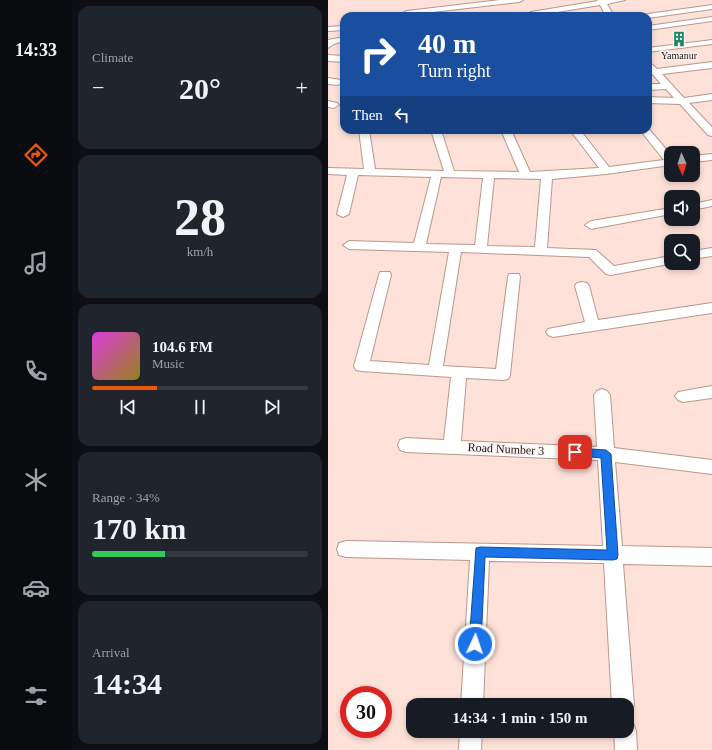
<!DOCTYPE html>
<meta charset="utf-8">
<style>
:root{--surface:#171b24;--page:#20242c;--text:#f1f3f6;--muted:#9ea1a6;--line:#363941;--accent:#ea580c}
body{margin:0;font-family:"Times New Roman",serif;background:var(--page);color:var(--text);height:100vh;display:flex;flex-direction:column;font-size:15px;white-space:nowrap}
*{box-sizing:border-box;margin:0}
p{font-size:13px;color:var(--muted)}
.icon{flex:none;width:22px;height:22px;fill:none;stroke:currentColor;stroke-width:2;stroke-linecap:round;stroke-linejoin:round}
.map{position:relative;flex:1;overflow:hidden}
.sheet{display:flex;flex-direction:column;gap:6px;padding:6px;background:#0d0f14;width:256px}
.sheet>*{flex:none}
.guide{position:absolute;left:12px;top:12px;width:312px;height:122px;border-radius:12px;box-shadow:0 2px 6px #0003;background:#1a4fa0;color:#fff;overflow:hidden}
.needle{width:26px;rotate:177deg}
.controls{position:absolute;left:336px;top:146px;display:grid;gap:8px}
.controls a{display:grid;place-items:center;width:36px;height:36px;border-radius:8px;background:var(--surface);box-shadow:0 2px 6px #0003;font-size:20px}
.speed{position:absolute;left:12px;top:686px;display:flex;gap:8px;font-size:20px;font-weight:700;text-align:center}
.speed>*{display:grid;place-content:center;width:52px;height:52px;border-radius:50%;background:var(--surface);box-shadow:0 2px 6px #0003;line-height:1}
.speed .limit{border:6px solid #d22;background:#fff;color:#111}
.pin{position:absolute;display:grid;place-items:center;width:34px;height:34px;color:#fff;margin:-17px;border-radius:8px;box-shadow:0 2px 6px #0006}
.me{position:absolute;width:44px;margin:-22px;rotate:3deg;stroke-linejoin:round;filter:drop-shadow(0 0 3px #0008)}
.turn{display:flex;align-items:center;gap:14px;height:84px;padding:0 12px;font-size:18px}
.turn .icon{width:52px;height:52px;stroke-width:2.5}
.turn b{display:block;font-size:28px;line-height:34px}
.then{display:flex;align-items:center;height:38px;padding:0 12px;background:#0003;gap:8px;font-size:15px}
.big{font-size:30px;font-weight:700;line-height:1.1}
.sheet .tile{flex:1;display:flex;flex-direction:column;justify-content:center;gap:6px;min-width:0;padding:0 14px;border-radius:12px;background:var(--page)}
.sheet .dial{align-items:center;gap:0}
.dial b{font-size:52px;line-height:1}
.song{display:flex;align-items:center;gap:12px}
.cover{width:48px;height:48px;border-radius:6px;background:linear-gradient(135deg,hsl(300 70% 55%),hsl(50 70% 35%))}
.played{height:4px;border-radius:2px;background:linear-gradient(90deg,var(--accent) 30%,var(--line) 30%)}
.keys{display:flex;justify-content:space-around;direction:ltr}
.heat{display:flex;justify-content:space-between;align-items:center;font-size:22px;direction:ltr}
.charge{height:6px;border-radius:3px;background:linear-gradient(90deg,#34c759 34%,var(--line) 0)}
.trip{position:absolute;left:78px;top:698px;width:228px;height:40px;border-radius:12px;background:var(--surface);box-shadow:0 2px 6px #0003;font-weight:700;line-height:40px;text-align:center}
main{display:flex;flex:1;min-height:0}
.tab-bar{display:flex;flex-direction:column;width:72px;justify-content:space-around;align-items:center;background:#090b0e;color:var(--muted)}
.tab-bar .icon{width:28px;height:28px}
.tab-bar .active{color:var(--accent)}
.tab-bar b{font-size:18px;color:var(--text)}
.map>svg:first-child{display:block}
</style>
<main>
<nav class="tab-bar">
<b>14:33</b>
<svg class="icon active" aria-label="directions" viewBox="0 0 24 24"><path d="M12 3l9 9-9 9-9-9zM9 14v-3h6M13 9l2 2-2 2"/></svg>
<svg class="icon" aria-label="music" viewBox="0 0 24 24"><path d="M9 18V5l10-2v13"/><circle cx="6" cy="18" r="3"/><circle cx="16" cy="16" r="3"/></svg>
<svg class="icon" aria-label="phone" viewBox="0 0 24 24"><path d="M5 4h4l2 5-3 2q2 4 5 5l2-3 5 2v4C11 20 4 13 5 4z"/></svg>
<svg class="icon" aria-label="climate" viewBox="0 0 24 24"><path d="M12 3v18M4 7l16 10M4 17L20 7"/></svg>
<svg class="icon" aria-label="car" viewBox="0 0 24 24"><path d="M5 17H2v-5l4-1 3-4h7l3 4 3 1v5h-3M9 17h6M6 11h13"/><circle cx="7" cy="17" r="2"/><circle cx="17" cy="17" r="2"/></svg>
<svg class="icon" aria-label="filters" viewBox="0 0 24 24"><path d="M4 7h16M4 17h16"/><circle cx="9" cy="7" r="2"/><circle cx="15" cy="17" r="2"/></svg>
</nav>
<section class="sheet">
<div class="tile"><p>Climate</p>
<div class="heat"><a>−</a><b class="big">20°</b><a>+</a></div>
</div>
<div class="tile dial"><b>28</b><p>km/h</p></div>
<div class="tile">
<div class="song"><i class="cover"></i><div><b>104.6 FM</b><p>Music</p></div></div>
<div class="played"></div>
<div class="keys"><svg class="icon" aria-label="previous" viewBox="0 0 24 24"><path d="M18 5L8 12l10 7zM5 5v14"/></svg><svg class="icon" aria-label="pause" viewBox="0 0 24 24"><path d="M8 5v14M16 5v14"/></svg><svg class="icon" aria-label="next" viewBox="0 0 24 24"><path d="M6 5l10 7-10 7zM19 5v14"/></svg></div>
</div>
<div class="tile"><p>Range · 34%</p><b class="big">170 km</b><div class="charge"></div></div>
<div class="tile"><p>Arrival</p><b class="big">14:34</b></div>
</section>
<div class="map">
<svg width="384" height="750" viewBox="0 0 384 750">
<rect width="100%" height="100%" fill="#fee1d9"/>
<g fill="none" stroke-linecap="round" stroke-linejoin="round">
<g stroke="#b9978e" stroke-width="2">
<g id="minor">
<polygon points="172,0 195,0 191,2 79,15 75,13 79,11"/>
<polygon points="269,0 297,0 279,4 286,16 278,16 272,5 205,16 199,14 203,12 270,1"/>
<polygon points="384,5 384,9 320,18 320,16 316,16 320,14"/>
<polygon points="384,17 384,21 320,30 320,26"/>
<polygon points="16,26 16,30 0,31 0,27"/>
<polygon points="16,37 16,41 6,44 0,48 0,40"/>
<polygon points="384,40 384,44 320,52 320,48"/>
<polygon points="0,55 16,56 16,62 0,61"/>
<polygon points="320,61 329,69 384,62 384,68 334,74 356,98 384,94 384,100 361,103 384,127 384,136 380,135 352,104 320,103 320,97 346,98 338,89 320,90 320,84 333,84 320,69"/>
<polygon points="0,78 13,80 14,82 10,85 0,84"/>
<polygon points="0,101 9,103 11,105 6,108 0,107"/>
<path d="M320 128 343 155V165L278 174 224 179 219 248 268 250 286 266 343 256V263H346L283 275 278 274 261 257 133 252 115 366 168 369 180 277 181 274H191L192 277 182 375 180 379 175 380 138 378 133 441 269 447 266 395 269 391 274 389 279 391 282 395 286 448 384 460V474L287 462 294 546 384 548V566L295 564 306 705 303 713 299 714V705H284L276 563 161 561 155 705H133L142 560 18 557 11 555 9 549 11 543 18 541 275 546 270 460 78 452 72 450 70 445 72 440 78 438 116 440 123 377 33 371 28 370 26 366 51 275 52 272H62L63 275 42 361 101 365 121 252 21 249 15 245 21 241 86 243 103 177 30 175 21 214 15 217 9 214 19 175 0 174V168L36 169 31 130H41L47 169 116 171 103 130H113L126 171 191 172 173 130H183L202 172 271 168 242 130H252L281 167 336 160 312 130H320ZM113 177 155 178 147 245 98 244ZM166 178 213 179 207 247 159 246Z"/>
<polygon points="384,154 384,160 365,162 365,156"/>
<polygon points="384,200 384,206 365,210 365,204"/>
<polygon points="343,208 343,214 263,229 257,225 263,221"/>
<polygon points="384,248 384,256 365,259 365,251"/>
<polygon points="254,282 259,283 261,286 270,320 384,303 384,313 225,337 220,335 218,332 220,329 257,322 247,286 249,283"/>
<polygon points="384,386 384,398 355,402 350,400 347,396 350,392"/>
<polygon points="299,721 305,723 308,731 309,750 287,750 286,731 299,731"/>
<polygon points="132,731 154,731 153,750 131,750"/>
</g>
</g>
<use href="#minor" fill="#fff" fill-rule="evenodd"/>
</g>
<polygon fill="#1a73e8" stroke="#114b97" points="247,448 278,450 283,454 290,555 289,559 285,560 157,557 153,644 152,648 147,650 143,648 141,644 148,548 152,547 279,550 273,458 243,455 242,452"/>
<defs>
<g id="building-bare" transform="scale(1.2)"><path d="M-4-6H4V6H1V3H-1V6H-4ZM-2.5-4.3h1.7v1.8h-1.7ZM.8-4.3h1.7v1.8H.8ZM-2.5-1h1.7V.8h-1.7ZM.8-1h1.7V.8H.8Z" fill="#208762" stroke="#fbf3f1" stroke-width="2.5" paint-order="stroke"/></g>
</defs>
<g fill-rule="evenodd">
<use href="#building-bare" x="351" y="39"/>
</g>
<g text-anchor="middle" stroke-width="3" stroke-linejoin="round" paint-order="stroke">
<g font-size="10" fill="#201411" stroke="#fbf3f1">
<text x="351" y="59">Yamanur</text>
</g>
<g font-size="12" fill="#201411" stroke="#fbf3f1">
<text transform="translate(178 449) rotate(3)" y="4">Road Number 3</text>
</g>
</g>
</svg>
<div class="controls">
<a><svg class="needle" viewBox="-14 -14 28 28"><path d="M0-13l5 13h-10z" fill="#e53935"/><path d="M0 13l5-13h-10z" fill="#9ea1a6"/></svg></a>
<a><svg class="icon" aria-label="sound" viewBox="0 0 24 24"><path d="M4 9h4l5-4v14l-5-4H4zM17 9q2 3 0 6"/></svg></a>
<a><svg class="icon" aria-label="search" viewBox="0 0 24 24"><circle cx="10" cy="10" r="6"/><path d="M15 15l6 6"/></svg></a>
</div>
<div class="speed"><div class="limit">30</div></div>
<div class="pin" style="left:247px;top:452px;background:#d93025"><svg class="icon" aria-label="arrive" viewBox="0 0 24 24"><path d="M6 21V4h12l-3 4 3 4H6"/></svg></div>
<svg class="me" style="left:147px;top:644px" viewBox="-20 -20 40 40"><circle r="17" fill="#1a73e8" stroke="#fff" stroke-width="3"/><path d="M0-11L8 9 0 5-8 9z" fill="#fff"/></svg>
<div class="trip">14:34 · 1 min · 150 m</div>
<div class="guide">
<div class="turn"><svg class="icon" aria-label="right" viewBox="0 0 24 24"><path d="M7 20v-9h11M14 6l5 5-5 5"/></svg><div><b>40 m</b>Turn right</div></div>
<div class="then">Then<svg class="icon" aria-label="left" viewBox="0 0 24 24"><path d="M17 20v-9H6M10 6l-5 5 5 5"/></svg></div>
</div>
</div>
</main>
